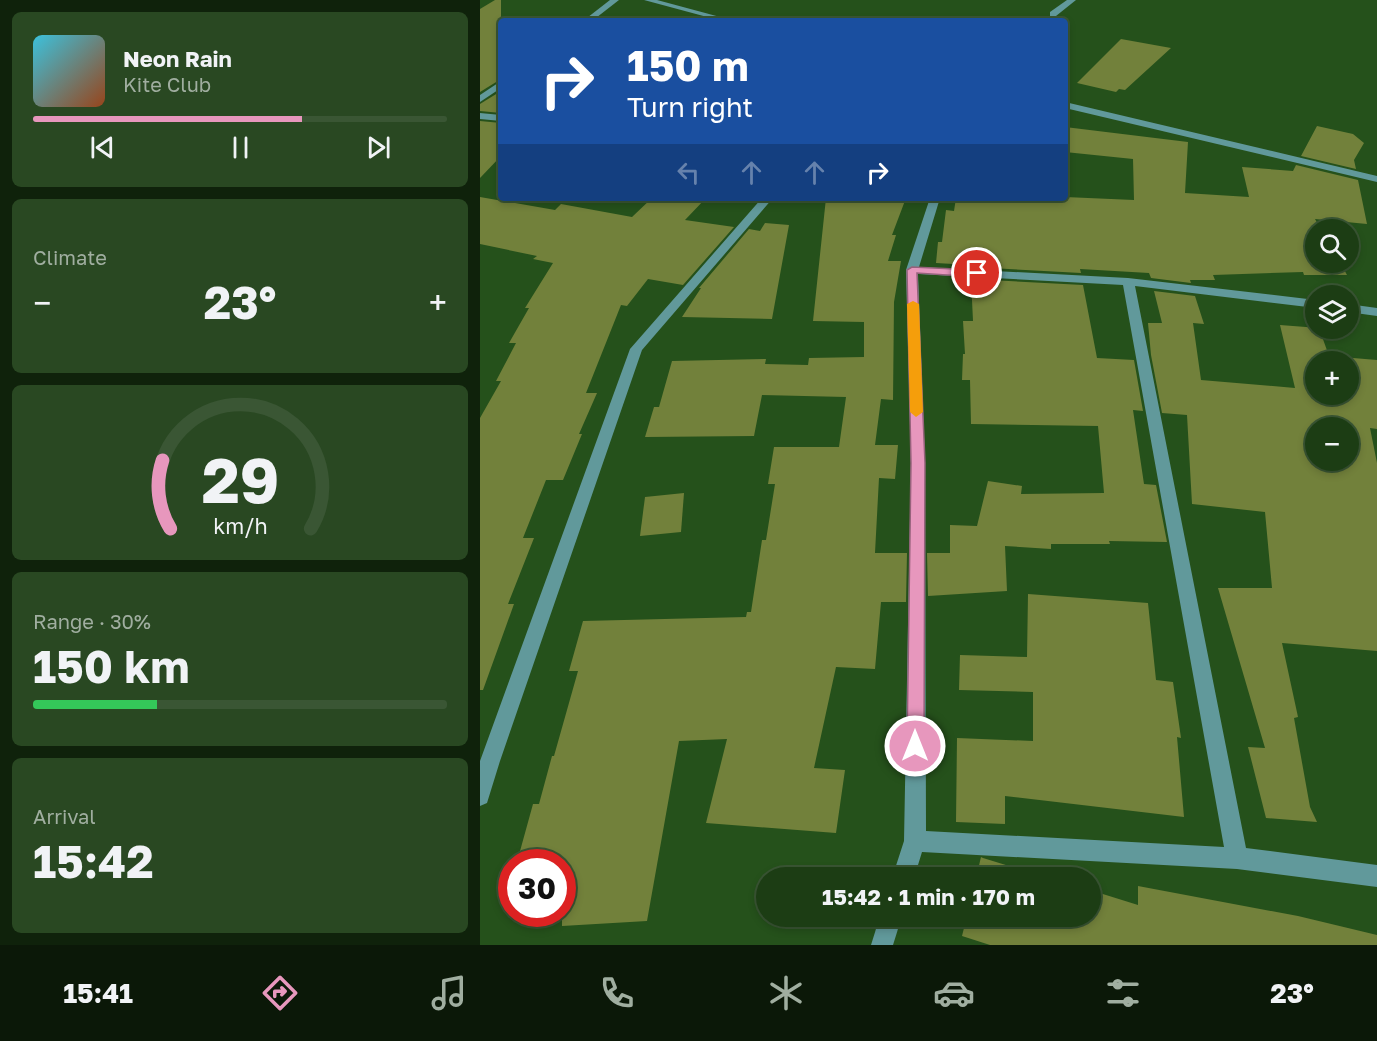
<!DOCTYPE html>
<meta charset="utf-8">
<style>
:root{--surface:#1c3d14;--page:#294822;--text:#f1f3f6;--muted:#a0aea0;--line:#3a5634;--accent:#e797bd}
body{margin:0;font-family:"Golos Text",sans-serif;background:var(--page);color:var(--text);height:100vh;display:flex;flex-direction:column;font-size:22px;white-space:nowrap}
*{box-sizing:border-box;margin:0}
p{font-size:20px;color:var(--muted)}
.icon{flex:none;width:33px;height:33px;fill:none;stroke:currentColor;stroke-width:2;stroke-linecap:round;stroke-linejoin:round}
.map{position:relative;flex:1;overflow:hidden}
.side{display:flex;flex-direction:column;gap:12px;padding:12px;background:#0f220b;width:480px}
.side>*{flex:none}
.top-card{position:absolute;left:18px;top:18px;width:570px;height:183px;border-radius:6px;box-shadow:0 3px 9px #0003,0 0 0 2px var(--line);background:#1a4fa0;color:#fff;overflow:hidden}
.buttons{position:absolute;left:825px;top:219px;display:grid;gap:12px}
.buttons a{display:grid;place-items:center;width:54px;height:54px;border-radius:50%;background:var(--surface);box-shadow:0 3px 9px #0003,0 0 0 2px var(--line);font-size:30px}
.speed{position:absolute;left:18px;top:849px;display:flex;gap:12px;font-size:30px;font-weight:700;text-align:center}
.speed>*{display:grid;place-content:center;width:78px;height:78px;border-radius:50%;background:var(--surface);box-shadow:0 3px 9px #0003,0 0 0 2px var(--line);line-height:1}
.speed .limit{border:9px solid #d22;background:#fff;color:#111}
.pin{position:absolute;display:grid;place-items:center;width:51px;height:51px;color:#fff;margin:-26px;border:3px solid #fff;border-radius:50%;box-shadow:0 2px 6px #0007}
.me{position:absolute;width:66px;margin:-33px;rotate:0deg;stroke-linejoin:round;filter:drop-shadow(0 0 4px #0008)}
.turn{display:flex;align-items:center;gap:21px;height:126px;padding:0 30px;font-size:27px}
.turn .icon{width:78px;height:78px;stroke-width:2.5}
.turn b{display:block;font-size:42px;line-height:51px}
.lanes{display:flex;align-items:center;height:57px;padding:0 30px;background:#0003;justify-content:center;gap:30px;direction:ltr}
.lanes .off{opacity:.35}
.big{font-size:45px;font-weight:700;line-height:1.1}
.side .tile{flex:1;display:flex;flex-direction:column;justify-content:center;gap:9px;min-width:0;padding:0 21px;border-radius:9px;background:var(--page)}
.side .dial{align-items:center;gap:0}
.dial svg{height:156px;overflow:visible;fill:none;stroke:var(--line);stroke-width:7;stroke-linecap:round;text-anchor:middle}
.dial text{fill:var(--text);stroke:none}
.song{display:flex;align-items:center;gap:18px}
.cover{width:72px;height:72px;border-radius:9px;background:linear-gradient(135deg,hsl(190 70% 55%),hsl(20 70% 35%))}
.played{height:6px;border-radius:3px;background:linear-gradient(90deg,var(--accent) 65%,var(--line) 65%)}
.keys{display:flex;justify-content:space-around;direction:ltr}
.heat{display:flex;justify-content:space-between;align-items:center;font-size:33px;direction:ltr}
.charge{height:9px;border-radius:4px;background:linear-gradient(90deg,#34c759 30%,var(--line) 0)}
.trip{position:absolute;left:276px;top:867px;width:345px;height:60px;border-radius:30px;background:var(--surface);box-shadow:0 3px 9px #0003,0 0 0 2px var(--line);font-weight:700;line-height:60px;text-align:center}
.tabs{display:flex;height:96px;justify-content:space-around;align-items:center;background:#0b1808;color:var(--muted)}
.tabs .icon{width:42px;height:42px}
.tabs .on{color:var(--accent)}
.tabs b{font-size:27px;color:var(--text)}
main{display:flex;flex:1;min-height:0}
.map>svg:first-child{display:block}
</style>
<main>
<section class="side">
<div class="tile">
<div class="song"><i class="cover"></i><div><b>Neon Rain</b><p>Kite Club</p></div></div>
<div class="played"></div>
<div class="keys"><svg class="icon" aria-label="previous" viewBox="0 0 24 24"><path d="M18 5L8 12l10 7zM5 5v14"/></svg><svg class="icon" aria-label="pause" viewBox="0 0 24 24"><path d="M8 5v14M16 5v14"/></svg><svg class="icon" aria-label="next" viewBox="0 0 24 24"><path d="M6 5l10 7-10 7zM19 5v14"/></svg></div>
</div>
<div class="tile"><p>Climate</p>
<div class="heat"><a>−</a><b class="big">23°</b><a>+</a></div>
</div>
<div class="tile dial"><svg viewBox="0 0 100 80">
<path d="M14 69A42 42 0 1 1 86 69"/>
<path d="M14 69A42 42 0 0 1 10 34" stroke="#e797bd"/>
<text x="50" y="56" font-size="32" font-weight="700">29</text>
<text x="50" y="72" font-size="11">km/h</text>
</svg></div>
<div class="tile"><p>Range · 30%</p><b class="big">150 km</b><div class="charge"></div></div>
<div class="tile"><p>Arrival</p><b class="big">15:42</b></div>
</section>
<div class="map">
<svg width="897" height="945" viewBox="0 0 897 945">
<rect width="100%" height="100%" fill="#25511b"/>
<g fill="#72813b" fill-rule="evenodd">
<polygon points="15,0 21,0 21,79 0,92 0,9"/>
<polygon points="641,39 691,48 645,90 639,89 636,92 597,83"/>
<polygon points="21,91 21,113 0,111 0,104"/>
<polygon points="0,121 21,123 21,156 0,178"/>
<polygon points="837,126 873,134 884,143 874,160 876,169 821,156"/>
<polygon points="585,127 708,142 705,193 769,197 762,167 813,171 816,165 878,180 887,224 835,219 841,230 836,230 836,262 860,262 867,275 824,275 823,272 733,275 735,280 710,280 711,283 671,278 669,273 600,269 601,273 491,267 491,265 456,263 458,242 462,242 466,210 474,211 476,198 585,197 654,200 653,159 585,152"/>
<polygon points="0,197 75,210 81,204 152,217 172,198 226,198 205,220 254,227 203,285 168,279 147,306 141,305 106,393 117,393 99,434 102,434 83,480 66,480 43,538 54,538 28,604 34,604 3,690 0,690 0,418 21,381 16,381 36,343 29,343 49,308 45,308 73,263 53,259 57,256 0,244"/>
<polygon points="346,198 426,198 412,235 416,235 408,261 421,261 414,302 413,400 401,399 395,445 418,445 415,479 399,478 395,553 427,553 426,602 401,602 395,669 356,667 334,768 365,770 356,833 226,823 247,739 199,741 167,921 82,926 82,862 37,862 53,804 59,804 72,756 74,756 98,671 89,671 103,621 266,617 267,612 271,612 282,540 286,540 295,484 288,484 294,447 359,447 366,397 282,395 274,436 165,437 174,407 179,407 192,361 286,359 285,364 328,365 329,358 384,357 384,322 333,321"/>
<polygon points="285,223 309,225 292,319 202,317 221,288 219,288 269,229 280,231"/>
<polygon points="491,279 603,285 617,358 654,360 663,411 653,410 664,484 676,485 687,542 629,541 630,544 571,544 571,549 525,546 527,591 448,596 447,553 470,553 470,525 497,526 508,481 542,486 541,494 624,493 618,426 491,424 490,380 482,380 483,354 485,354 483,321 493,321"/>
<path d="M674 291 715 296 724 324 713 323 721 380 815 388 800 325 839 328 849 356 897 360V429L890 428 897 463V651L802 643 818 717 814 718 830 807 837 822 786 818 768 747 785 748 738 588H792L785 512 712 504 707 415 682 413 671 355 668 323H682ZM836 362H868V394H836ZM836 428H868V460H836Z"/>
<polygon points="204,493 201,532 160,536 165,497"/>
<polygon points="548,594 668,603 676,680 693,682 701,738 697,737 704,817 525,796 525,824 476,822 477,738 553,741 553,692 479,690 480,655 547,657"/>
<polygon points="501,857 503,858 568,878 496,878"/>
<polygon points="658,886 818,916 897,935 897,945 510,945 482,936 487,916 610,916 610,890 658,905"/>
</g>
<g fill="none" stroke-linecap="round" stroke-linejoin="round">
<g fill="#61999b" fill-rule="evenodd">
<polygon points="130,0 139,0 112,21 103,21"/>
<polygon points="164,0 177,0 255,21 242,21"/>
<polygon points="587,0 596,0 576,16 570,16 570,12"/>
<polygon points="21,81 21,88 0,102 0,95"/>
<polygon points="585,102 897,176 897,182 585,108"/>
<polygon points="0,113 21,115 21,121 0,119"/>
<polygon points="282,198 293,198 162,350 20,761 7,803 0,806 0,761 150,349"/>
<path d="M450 198H460L439 267 648 278 836 300V308L655 286 766 848 897 865V887L757 869 442 852 434 878H412L424 841 431 463 426 270ZM438 274 643 285 744 847 446 831 445 463Z"/>
<polygon points="868,304 897,308 897,316 868,312"/>
<polygon points="400,916 422,916 413,945 391,945"/>
</g>
</g>
<polygon fill="#e797bd" stroke="#96627b" stroke-width="1.5" points="432,267 497,270 502,273 497,277 437,273 445,463 444,746 442,752 435,755 429,752 427,746 431,463 427,270"/>
<polygon fill="#f59e0b" points="433,301 439,304 443,412 436,417 430,412 427,304"/>
</svg>
<div class="buttons">
<a><svg class="icon" aria-label="search" viewBox="0 0 24 24"><circle cx="10" cy="10" r="6"/><path d="M15 15l6 6"/></svg></a>
<a><svg class="icon" aria-label="layers" viewBox="0 0 24 24"><path d="M12 4l9 5-9 5-9-5zM3 14l9 5 9-5"/></svg></a>
<a>+</a>
<a>−</a>
</div>
<div class="speed"><div class="limit">30</div></div>
<div class="pin" style="left:497px;top:273px;background:#d93025"><svg class="icon" aria-label="arrive" viewBox="0 0 24 24"><path d="M6 21V4h12l-3 4 3 4H6"/></svg></div>
<svg class="me" style="left:435px;top:746px" viewBox="-20 -20 40 40"><circle r="17" fill="#e797bd" stroke="#fff" stroke-width="3"/><path d="M0-11L8 9 0 5-8 9z" fill="#fff"/></svg>
<div class="trip">15:42 · 1 min · 170 m</div>
<div class="top-card">
<div class="turn"><svg class="icon" aria-label="right" viewBox="0 0 24 24"><path d="M7 20v-9h11M14 6l5 5-5 5"/></svg><div><b>150 m</b>Turn right</div></div>
<div class="lanes"><svg class="icon off" aria-label="left" viewBox="0 0 24 24"><path d="M17 20v-9H6M10 6l-5 5 5 5"/></svg><svg class="icon off" aria-label="ahead" viewBox="0 0 24 24"><path d="M12 20V5M6 11l6-6 6 6"/></svg><svg class="icon off" aria-label="ahead" viewBox="0 0 24 24"><path d="M12 20V5M6 11l6-6 6 6"/></svg><svg class="icon" aria-label="right" viewBox="0 0 24 24"><path d="M7 20v-9h11M14 6l5 5-5 5"/></svg></div>
</div>
</div>
</main>
<nav class="tabs">
<b>15:41</b>
<svg class="icon on" aria-label="directions" viewBox="0 0 24 24"><path d="M12 3l9 9-9 9-9-9zM9 14v-3h6M13 9l2 2-2 2"/></svg>
<svg class="icon" aria-label="music" viewBox="0 0 24 24"><path d="M9 18V5l10-2v13"/><circle cx="6" cy="18" r="3"/><circle cx="16" cy="16" r="3"/></svg>
<svg class="icon" aria-label="phone" viewBox="0 0 24 24"><path d="M5 4h4l2 5-3 2q2 4 5 5l2-3 5 2v4C11 20 4 13 5 4z"/></svg>
<svg class="icon" aria-label="climate" viewBox="0 0 24 24"><path d="M12 3v18M4 7l16 10M4 17L20 7"/></svg>
<svg class="icon" aria-label="car" viewBox="0 0 24 24"><path d="M5 17H2v-5l4-1 3-4h7l3 4 3 1v5h-3M9 17h6M6 11h13"/><circle cx="7" cy="17" r="2"/><circle cx="17" cy="17" r="2"/></svg>
<svg class="icon" aria-label="filters" viewBox="0 0 24 24"><path d="M4 7h16M4 17h16"/><circle cx="9" cy="7" r="2"/><circle cx="15" cy="17" r="2"/></svg>
<b>23°</b>
</nav>
